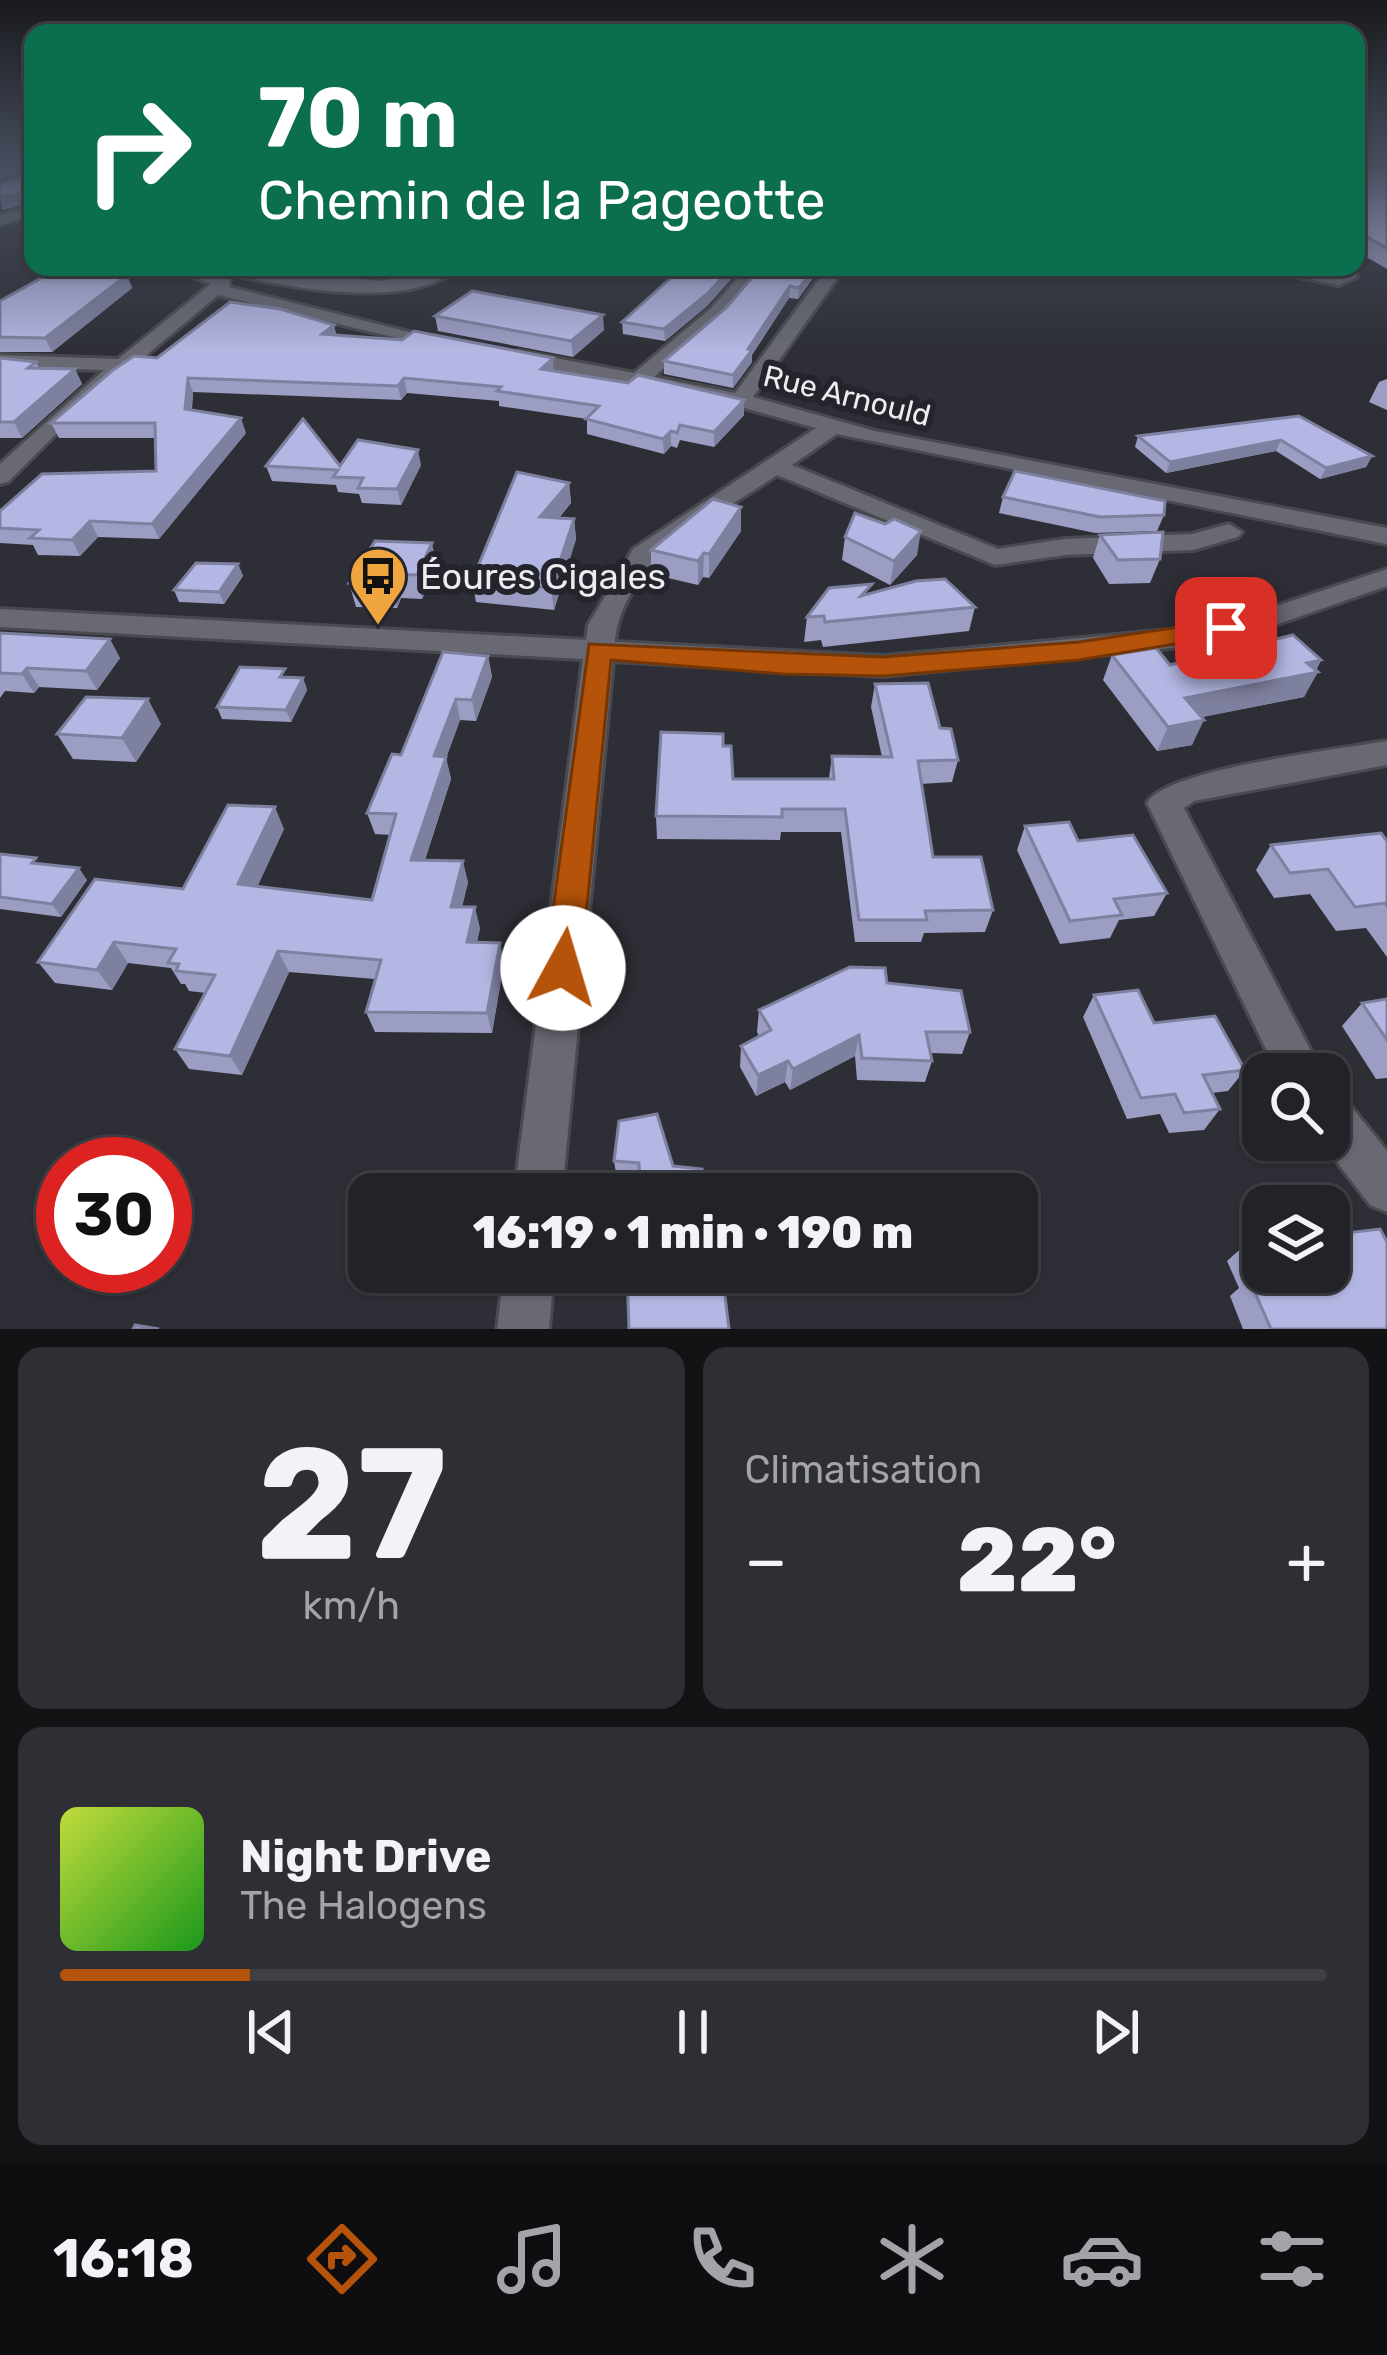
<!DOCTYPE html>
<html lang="fr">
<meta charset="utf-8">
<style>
:root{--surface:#222328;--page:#2e2f34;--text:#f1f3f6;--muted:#a2a4a8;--line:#3f4045;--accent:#b45309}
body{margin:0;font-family:Rubik,sans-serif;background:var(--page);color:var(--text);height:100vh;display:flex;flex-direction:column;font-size:45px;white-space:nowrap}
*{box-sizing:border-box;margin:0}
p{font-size:39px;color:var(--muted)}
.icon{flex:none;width:66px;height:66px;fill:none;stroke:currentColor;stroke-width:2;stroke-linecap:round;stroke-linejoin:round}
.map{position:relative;height:1329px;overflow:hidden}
.side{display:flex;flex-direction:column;gap:18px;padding:18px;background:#131316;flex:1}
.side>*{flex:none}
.guide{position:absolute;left:24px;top:24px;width:1341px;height:252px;border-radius:24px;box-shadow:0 3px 9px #0004,0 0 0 3px var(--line);background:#0b6e4f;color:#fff;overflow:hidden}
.controls{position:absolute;left:1242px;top:1053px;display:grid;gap:24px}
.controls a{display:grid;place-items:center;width:108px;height:108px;border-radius:24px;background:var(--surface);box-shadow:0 3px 9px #0004,0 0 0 3px var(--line);font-size:60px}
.speed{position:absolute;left:36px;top:1137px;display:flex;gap:24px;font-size:60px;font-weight:700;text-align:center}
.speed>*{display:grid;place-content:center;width:156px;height:156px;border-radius:50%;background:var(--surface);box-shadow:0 3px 9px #0004,0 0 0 3px var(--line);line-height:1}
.speed .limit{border:18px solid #d22;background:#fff;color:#111}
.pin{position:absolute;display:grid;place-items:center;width:102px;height:102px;color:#fff;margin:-51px;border-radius:24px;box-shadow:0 6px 18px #0006}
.me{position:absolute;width:132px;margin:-66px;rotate:6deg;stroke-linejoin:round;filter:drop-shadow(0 0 9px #0008)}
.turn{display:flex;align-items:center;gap:42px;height:252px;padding:0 36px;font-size:54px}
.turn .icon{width:156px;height:156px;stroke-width:2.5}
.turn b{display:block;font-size:84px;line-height:102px}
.big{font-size:90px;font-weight:800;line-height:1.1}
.side .card{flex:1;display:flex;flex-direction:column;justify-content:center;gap:18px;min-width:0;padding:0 42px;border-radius:24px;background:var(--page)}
.side .dial{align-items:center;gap:0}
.dial b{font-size:156px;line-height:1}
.song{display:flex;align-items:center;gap:36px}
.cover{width:144px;height:144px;border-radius:18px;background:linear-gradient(135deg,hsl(70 70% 55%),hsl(120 70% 35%))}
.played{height:12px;border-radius:6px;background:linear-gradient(90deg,var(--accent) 15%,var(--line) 15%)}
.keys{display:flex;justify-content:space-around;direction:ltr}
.heat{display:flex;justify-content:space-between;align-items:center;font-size:66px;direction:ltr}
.side .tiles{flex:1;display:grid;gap:18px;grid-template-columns:1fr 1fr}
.card:last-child{grid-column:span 2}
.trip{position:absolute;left:348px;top:1173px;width:690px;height:120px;border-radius:24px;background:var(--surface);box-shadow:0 3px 9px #0004,0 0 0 3px var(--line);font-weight:800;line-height:120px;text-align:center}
.tab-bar{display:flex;height:192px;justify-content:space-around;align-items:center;background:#0e0e10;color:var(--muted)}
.tab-bar .icon{width:84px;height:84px}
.tab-bar .active{color:var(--accent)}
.tab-bar b{font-size:54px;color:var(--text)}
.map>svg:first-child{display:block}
</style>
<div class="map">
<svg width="1387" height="1329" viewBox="0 0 1387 1329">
<rect width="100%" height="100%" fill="#2e2f36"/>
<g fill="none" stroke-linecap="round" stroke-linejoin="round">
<g stroke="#494a50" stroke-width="6">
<g id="minor">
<polygon points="33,206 33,215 0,225 0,215"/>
<polygon points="167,267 192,267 230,279 229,287 457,344 447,350 218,295 72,418 8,482 0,484 0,464 104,370 0,367 0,355 118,359 211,284"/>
<path d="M236 267 381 281 460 267C411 311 294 288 234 275Z"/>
<path d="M748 267H765L722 317 654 377 735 393 828 267H845L753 397 875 431 1387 528V544L837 434 792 465 998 549 1065 539 1192 534 1229 524 1242 532 1238 537 1193 550 1065 555 995 565 777 475C716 517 623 559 615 642L883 656 1180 629 1264 610 1387 569V586L1281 623 1180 647 883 676 613 661 562 1194H514L583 659 0 627V609L586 640 588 625 633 549 816 428 737 406 518 363 508 357 518 351 634 373 710 309Z"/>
<polygon points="1246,267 1338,275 1339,267 1355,267 1357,277 1339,285"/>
<path d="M1387 741V765L1194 801 1184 808 1323 1074H1278L1147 803C1165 769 1342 749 1387 741Z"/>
<polygon points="1329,1092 1345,1099 1387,1151 1387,1212 1370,1205 1320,1140 1329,1140"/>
<polygon points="504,1272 554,1272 549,1329 497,1329"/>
</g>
</g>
<use href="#minor" fill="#686972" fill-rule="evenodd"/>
</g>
<g fill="#9b9dc3">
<polygon points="1356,165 1387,165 1387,269 1356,251"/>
<polygon points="683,267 742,267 707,306 665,341 623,334 622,322"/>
<polygon points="761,267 821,267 798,299 789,298 752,355 752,362 733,388 664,374 664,361 726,308"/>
<polygon points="127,275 132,288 52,352 0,352 0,301"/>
<polygon points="435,316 604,330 573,357 438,331"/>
<polygon points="334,325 336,335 554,371 744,415 714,447 680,440 677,448 671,446 664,454 587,434 587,419 499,406 499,401 407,393 401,400 193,392 192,410 246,433 159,539 98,537 80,556 38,555 33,545 0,543 0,511 156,471 156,438 59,438 51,423 157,358"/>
<polygon points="0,358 36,362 39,368 75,369 82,384 22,438 0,438"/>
<polygon points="1387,379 1387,410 1369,402 1379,382"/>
<polygon points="1299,416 1372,456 1366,467 1320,479 1276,451 1166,473 1135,447 1138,436"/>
<polygon points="421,465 401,505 362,503 359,494 338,492 336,485 272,481 266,466"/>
<polygon points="569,483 571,503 559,518 574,519 576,539 554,610 476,602 472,581"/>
<polygon points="1003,497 1164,515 1157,531 1095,533 999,513"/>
<polygon points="741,531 709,578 703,577 698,585 651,574 651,550"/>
<polygon points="1100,535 1160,559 1150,583 1109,584 1093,558"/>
<polygon points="845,537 917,555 890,585 842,560"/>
<polygon points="238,564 243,576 224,604 179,602 174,590"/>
<polygon points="437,567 422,599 401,598 397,608 356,607 349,583"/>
<polygon points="871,594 975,607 969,631 823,647 821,640 804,642 807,617"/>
<polygon points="0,633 120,658 97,690 39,687 34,693 5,691 0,698"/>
<polygon points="1112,655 1170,665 1321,660 1304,697 1201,717 1192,745 1157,751 1103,680"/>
<polygon points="488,656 492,677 476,721 460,720 446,758 451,779 425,860 468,882 462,907 480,928 477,942 504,963 492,1033 375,1032 366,1012 375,979 289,972 242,1075 189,1069 175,1049 206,993 189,991 185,984 181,984 171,968 128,963 112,990 55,983 38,962 183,889 284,829 257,886 372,900 390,835 375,834 367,813 401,755"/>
<polygon points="288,677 303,678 307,690 291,722 222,719 217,707"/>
<polygon points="875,684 940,728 958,760 952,782 921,784 933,857 993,910 985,932 924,933 921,942 855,942 841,832 781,832 780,840 657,839 656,816 723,746 733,779 829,778 832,756 882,757 871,707"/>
<polygon points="161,724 136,762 73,759 57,734"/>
<polygon points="1025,826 1078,841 1167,893 1154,916 1119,920 1110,938 1060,944 1017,850"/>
<polygon points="1387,841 1387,957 1366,928 1336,931 1310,894 1274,898 1256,870 1271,845"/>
<polygon points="0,854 40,864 87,880 61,917 0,909"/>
<polygon points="887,983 970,1032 962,1054 931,1053 932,1061 925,1082 857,1080 855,1056 790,1090 785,1082 756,1096 740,1067 741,1046 759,1036 757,1032 759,1010"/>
<polygon points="1094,995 1154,1023 1245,1070 1228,1091 1212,1093 1220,1109 1204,1130 1169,1133 1160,1114 1127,1119 1083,1017"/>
<polygon points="1387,997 1387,1078 1376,1079 1342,1026 1362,1003 1385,999"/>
<polygon points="657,1114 640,1181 617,1180 614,1161"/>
<polygon points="1246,1244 1387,1329 1243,1329 1230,1296 1239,1288 1227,1261"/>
</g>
<g fill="#7e809f">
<polygon points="7,165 30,165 32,170 0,179 0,167"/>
<polygon points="31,191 33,203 2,210 0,197"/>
<polygon points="732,267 742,267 707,306 665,341 664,329"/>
<polygon points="815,267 821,267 798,299 799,288"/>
<polygon points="127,275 132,288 52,352 45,338"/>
<polygon points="790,286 789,298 752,355 752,362 733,388 733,375"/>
<polygon points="603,315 604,330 573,357 571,341"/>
<polygon points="334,325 337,338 322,334"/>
<polygon points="553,358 554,373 541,369"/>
<polygon points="75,369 82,384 22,438 14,422"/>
<polygon points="188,378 193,392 190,424 185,409"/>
<polygon points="404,378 407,393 401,400 398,386"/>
<polygon points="744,400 744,415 714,447 714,432"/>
<polygon points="241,418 246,433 159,539 152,524"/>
<polygon points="671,431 671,446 664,454 663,439"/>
<polygon points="1281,440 1276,451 1166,473 1170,462"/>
<polygon points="418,450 421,465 401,505 397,489"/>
<polygon points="1372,456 1366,467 1320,479 1326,468"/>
<polygon points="569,483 571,503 542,538 540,517"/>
<polygon points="741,507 741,531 709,578 709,554"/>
<polygon points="574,519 576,539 554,610 551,588"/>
<polygon points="90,521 98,537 80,556 72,540"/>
<polygon points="921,531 917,555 890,585 894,561"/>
<polygon points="432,543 437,567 422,599 417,575"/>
<polygon points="704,553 703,577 698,585 698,561"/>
<polygon points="238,564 243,576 224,604 219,592"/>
<polygon points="395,574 401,598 397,608 390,584"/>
<polygon points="110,639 120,658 97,690 86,671"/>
<polygon points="488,656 492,677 476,721 472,700"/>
<polygon points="1321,660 1314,673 1318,672 1304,697 1173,723 1185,698"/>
<polygon points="27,668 39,687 34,693 22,674"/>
<polygon points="303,678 307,690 291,722 286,710"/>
<polygon points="148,699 161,724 136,762 122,738"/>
<polygon points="456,699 460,720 446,758 451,779 418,881 411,860 434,756"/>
<polygon points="1204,720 1192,745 1157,751 1168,727"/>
<polygon points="275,807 284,829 249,905 238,884"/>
<polygon points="463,861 468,882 457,928 451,907"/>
<polygon points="79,868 87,880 61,917 52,904"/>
<polygon points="475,907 480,928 472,963 467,942"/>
<polygon points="114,942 128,963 112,990 97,970"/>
<polygon points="500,943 504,963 492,1033 487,1013"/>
<polygon points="278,951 289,972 242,1075 230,1056"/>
<polygon points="859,1035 855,1056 790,1090 793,1069"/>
<polygon points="788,1061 785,1082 756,1096 758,1075"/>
</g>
<g fill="#b4b7e3" stroke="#7e809f" stroke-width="3">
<polygon points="32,165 33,205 31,191 0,197 0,183 29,175"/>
<polygon points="1356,165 1387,165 1387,248 1356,231"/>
<polygon points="683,267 732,267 707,294 664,329 622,322"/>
<polygon points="761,267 815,267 799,288 790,286 748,349 752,350 733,375 664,361 726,308"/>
<polygon points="56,270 127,275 45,338 0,337 0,301"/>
<polygon points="472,291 603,315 571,341 435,316"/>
<polygon points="230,302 280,309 334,325 322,334 402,340 414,331 553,358 541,369 628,383 638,375 744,400 714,432 680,425 677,433 671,431 663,439 586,419 599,406 497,391 501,387 404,378 398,386 188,378 185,409 241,418 152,524 90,521 72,540 30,538 39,530 0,528 0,511 42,474 156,471 155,423 51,423 113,370 134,356 157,358"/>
<polygon points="0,358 36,362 28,368 75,369 14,422 0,422"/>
<polygon points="1299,416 1372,456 1326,468 1281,440 1170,462 1138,436"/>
<polygon points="303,419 340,466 358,440 418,450 397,489 358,488 363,478 333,477 338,470 266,466"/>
<polygon points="1015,471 1165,501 1164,515 1100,517 1003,497"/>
<polygon points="517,472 569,483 540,517 574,519 551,588 472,581"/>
<polygon points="713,499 741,507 709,554 704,553 698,561 651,550"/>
<polygon points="855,513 885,524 894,519 921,531 894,561 845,537"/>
<polygon points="1163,532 1160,559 1118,560 1100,535"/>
<polygon points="375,541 432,543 417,575 395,574 390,584 349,583"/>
<polygon points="196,563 238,564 219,592 174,590"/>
<polygon points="945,579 975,607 825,622 824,616 807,617 829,588 872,584 861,596 916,581"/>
<polygon points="0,633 110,639 86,671 27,668 22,674 0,673"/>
<polygon points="1293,635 1321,660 1307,663 1318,672 1185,698 1204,720 1168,727 1112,655 1156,648 1170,665"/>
<polygon points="443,652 488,656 472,700 456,699 434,756 446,757 411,860 463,861 451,907 475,907 467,942 500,943 487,1013 366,1012 381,960 278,951 230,1056 175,1049 215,975 176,971 179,964 168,963 176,949 114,942 97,970 38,962 95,879 183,889 228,805 275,807 238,884 372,900 396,814 367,813 392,754 401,755"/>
<polygon points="240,667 285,669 280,677 303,678 286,710 217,707"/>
<polygon points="928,683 940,728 951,729 958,760 918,761 933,857 981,857 993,910 925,911 927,920 859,920 845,809 782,809 782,817 656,816 661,732 723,734 723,746 731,746 733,779 834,779 832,756 892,757 875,684"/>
<polygon points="86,697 148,699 122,738 57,734"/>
<polygon points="1069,822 1078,841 1133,835 1167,893 1114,899 1122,915 1070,921 1025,826"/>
<polygon points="1381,833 1387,841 1387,906 1385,903 1355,907 1328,869 1290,873 1271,845"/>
<polygon points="0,854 36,858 32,863 79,868 52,904 0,897"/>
<polygon points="850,967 885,968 887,983 961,991 970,1032 926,1032 932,1061 862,1058 859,1035 793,1069 788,1061 758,1075 741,1046 771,1030 759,1010"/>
<polygon points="1138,990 1154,1023 1215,1016 1245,1070 1203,1075 1220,1109 1184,1113 1175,1094 1141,1098 1094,995"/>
<polygon points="1387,999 1387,1040 1362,1003"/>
<polygon points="657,1114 673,1166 702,1169 705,1194 641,1194 639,1163 614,1161 619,1121"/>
<polygon points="1380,1229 1387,1242 1387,1329 1271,1329 1249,1279 1262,1278 1246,1244 1263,1242 1263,1272 1329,1272 1329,1235"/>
<polygon points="627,1272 722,1272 729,1329 629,1329"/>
<polygon points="135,1325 159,1329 133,1329"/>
</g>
<linearGradient id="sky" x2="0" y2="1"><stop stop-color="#191a1e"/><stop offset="0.47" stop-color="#464d5d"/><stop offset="1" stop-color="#464d5d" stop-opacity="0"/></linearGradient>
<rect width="1387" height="351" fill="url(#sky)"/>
<polygon fill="#b45309" stroke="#753606" stroke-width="3" points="1226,620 1235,622 1239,628 1235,634 1079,660 883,676 783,674 611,660 581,968 576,979 563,984 550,979 545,968 589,644 883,657 1079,642"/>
<defs>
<g id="bus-pin" transform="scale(3)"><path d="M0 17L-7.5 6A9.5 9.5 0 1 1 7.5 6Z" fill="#f0a63e" stroke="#24252c"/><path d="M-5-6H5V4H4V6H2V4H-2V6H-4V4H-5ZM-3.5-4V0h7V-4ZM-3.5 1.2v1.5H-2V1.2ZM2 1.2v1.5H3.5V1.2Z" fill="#111"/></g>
</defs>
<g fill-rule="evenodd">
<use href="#bus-pin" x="378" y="576"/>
</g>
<g text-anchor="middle" stroke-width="12" stroke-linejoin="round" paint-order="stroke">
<g font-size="30" fill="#ececf1" stroke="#24252c">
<text transform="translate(847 396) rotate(14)" y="10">Rue Arnould</text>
</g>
<g font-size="36" fill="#ececf1" stroke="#24252c" text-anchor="start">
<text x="420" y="589">Éoures Cigales</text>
</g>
</g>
</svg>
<div class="controls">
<a><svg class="icon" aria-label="search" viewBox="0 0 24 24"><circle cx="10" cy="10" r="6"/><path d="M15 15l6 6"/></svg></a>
<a><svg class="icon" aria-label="layers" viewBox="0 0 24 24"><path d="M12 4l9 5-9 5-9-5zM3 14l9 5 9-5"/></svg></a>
</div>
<div class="speed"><div class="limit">30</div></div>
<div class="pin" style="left:1226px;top:628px;background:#d93025"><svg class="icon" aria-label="arrive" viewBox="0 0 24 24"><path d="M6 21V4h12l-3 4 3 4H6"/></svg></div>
<svg class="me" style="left:563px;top:968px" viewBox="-20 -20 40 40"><circle r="19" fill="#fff"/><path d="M0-13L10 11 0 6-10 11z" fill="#b45309"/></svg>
<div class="trip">16:19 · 1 min · 190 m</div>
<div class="guide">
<div class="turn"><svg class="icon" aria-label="right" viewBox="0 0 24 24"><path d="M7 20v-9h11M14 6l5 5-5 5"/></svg><div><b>70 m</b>Chemin de la Pageotte</div></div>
</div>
</div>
<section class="side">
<div class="tiles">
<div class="card dial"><b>27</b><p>km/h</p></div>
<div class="card"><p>Climatisation</p>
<div class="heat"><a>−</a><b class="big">22°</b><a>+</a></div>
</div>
<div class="card">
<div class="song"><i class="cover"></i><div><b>Night Drive</b><p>The Halogens</p></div></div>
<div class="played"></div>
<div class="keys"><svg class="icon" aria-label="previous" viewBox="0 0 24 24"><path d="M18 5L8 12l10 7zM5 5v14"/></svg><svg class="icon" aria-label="pause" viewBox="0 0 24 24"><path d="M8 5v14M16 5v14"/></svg><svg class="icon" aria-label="next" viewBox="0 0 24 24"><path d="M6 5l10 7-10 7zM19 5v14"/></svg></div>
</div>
</div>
</section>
<nav class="tab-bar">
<b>16:18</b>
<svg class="icon active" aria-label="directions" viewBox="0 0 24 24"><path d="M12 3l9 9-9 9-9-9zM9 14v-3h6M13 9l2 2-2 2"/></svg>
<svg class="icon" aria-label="music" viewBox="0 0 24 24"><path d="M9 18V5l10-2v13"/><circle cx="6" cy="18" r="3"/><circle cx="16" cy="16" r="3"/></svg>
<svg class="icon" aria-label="phone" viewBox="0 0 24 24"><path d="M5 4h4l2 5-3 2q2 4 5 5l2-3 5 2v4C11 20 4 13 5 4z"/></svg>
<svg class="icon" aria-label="climate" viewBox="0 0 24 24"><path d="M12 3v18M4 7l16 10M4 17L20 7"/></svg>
<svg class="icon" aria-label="car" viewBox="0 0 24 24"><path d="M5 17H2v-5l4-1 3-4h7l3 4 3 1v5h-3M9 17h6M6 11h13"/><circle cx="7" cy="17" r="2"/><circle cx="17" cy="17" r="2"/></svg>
<svg class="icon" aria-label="filters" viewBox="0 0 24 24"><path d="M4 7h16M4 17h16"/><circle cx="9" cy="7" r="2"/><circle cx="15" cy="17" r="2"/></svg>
</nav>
